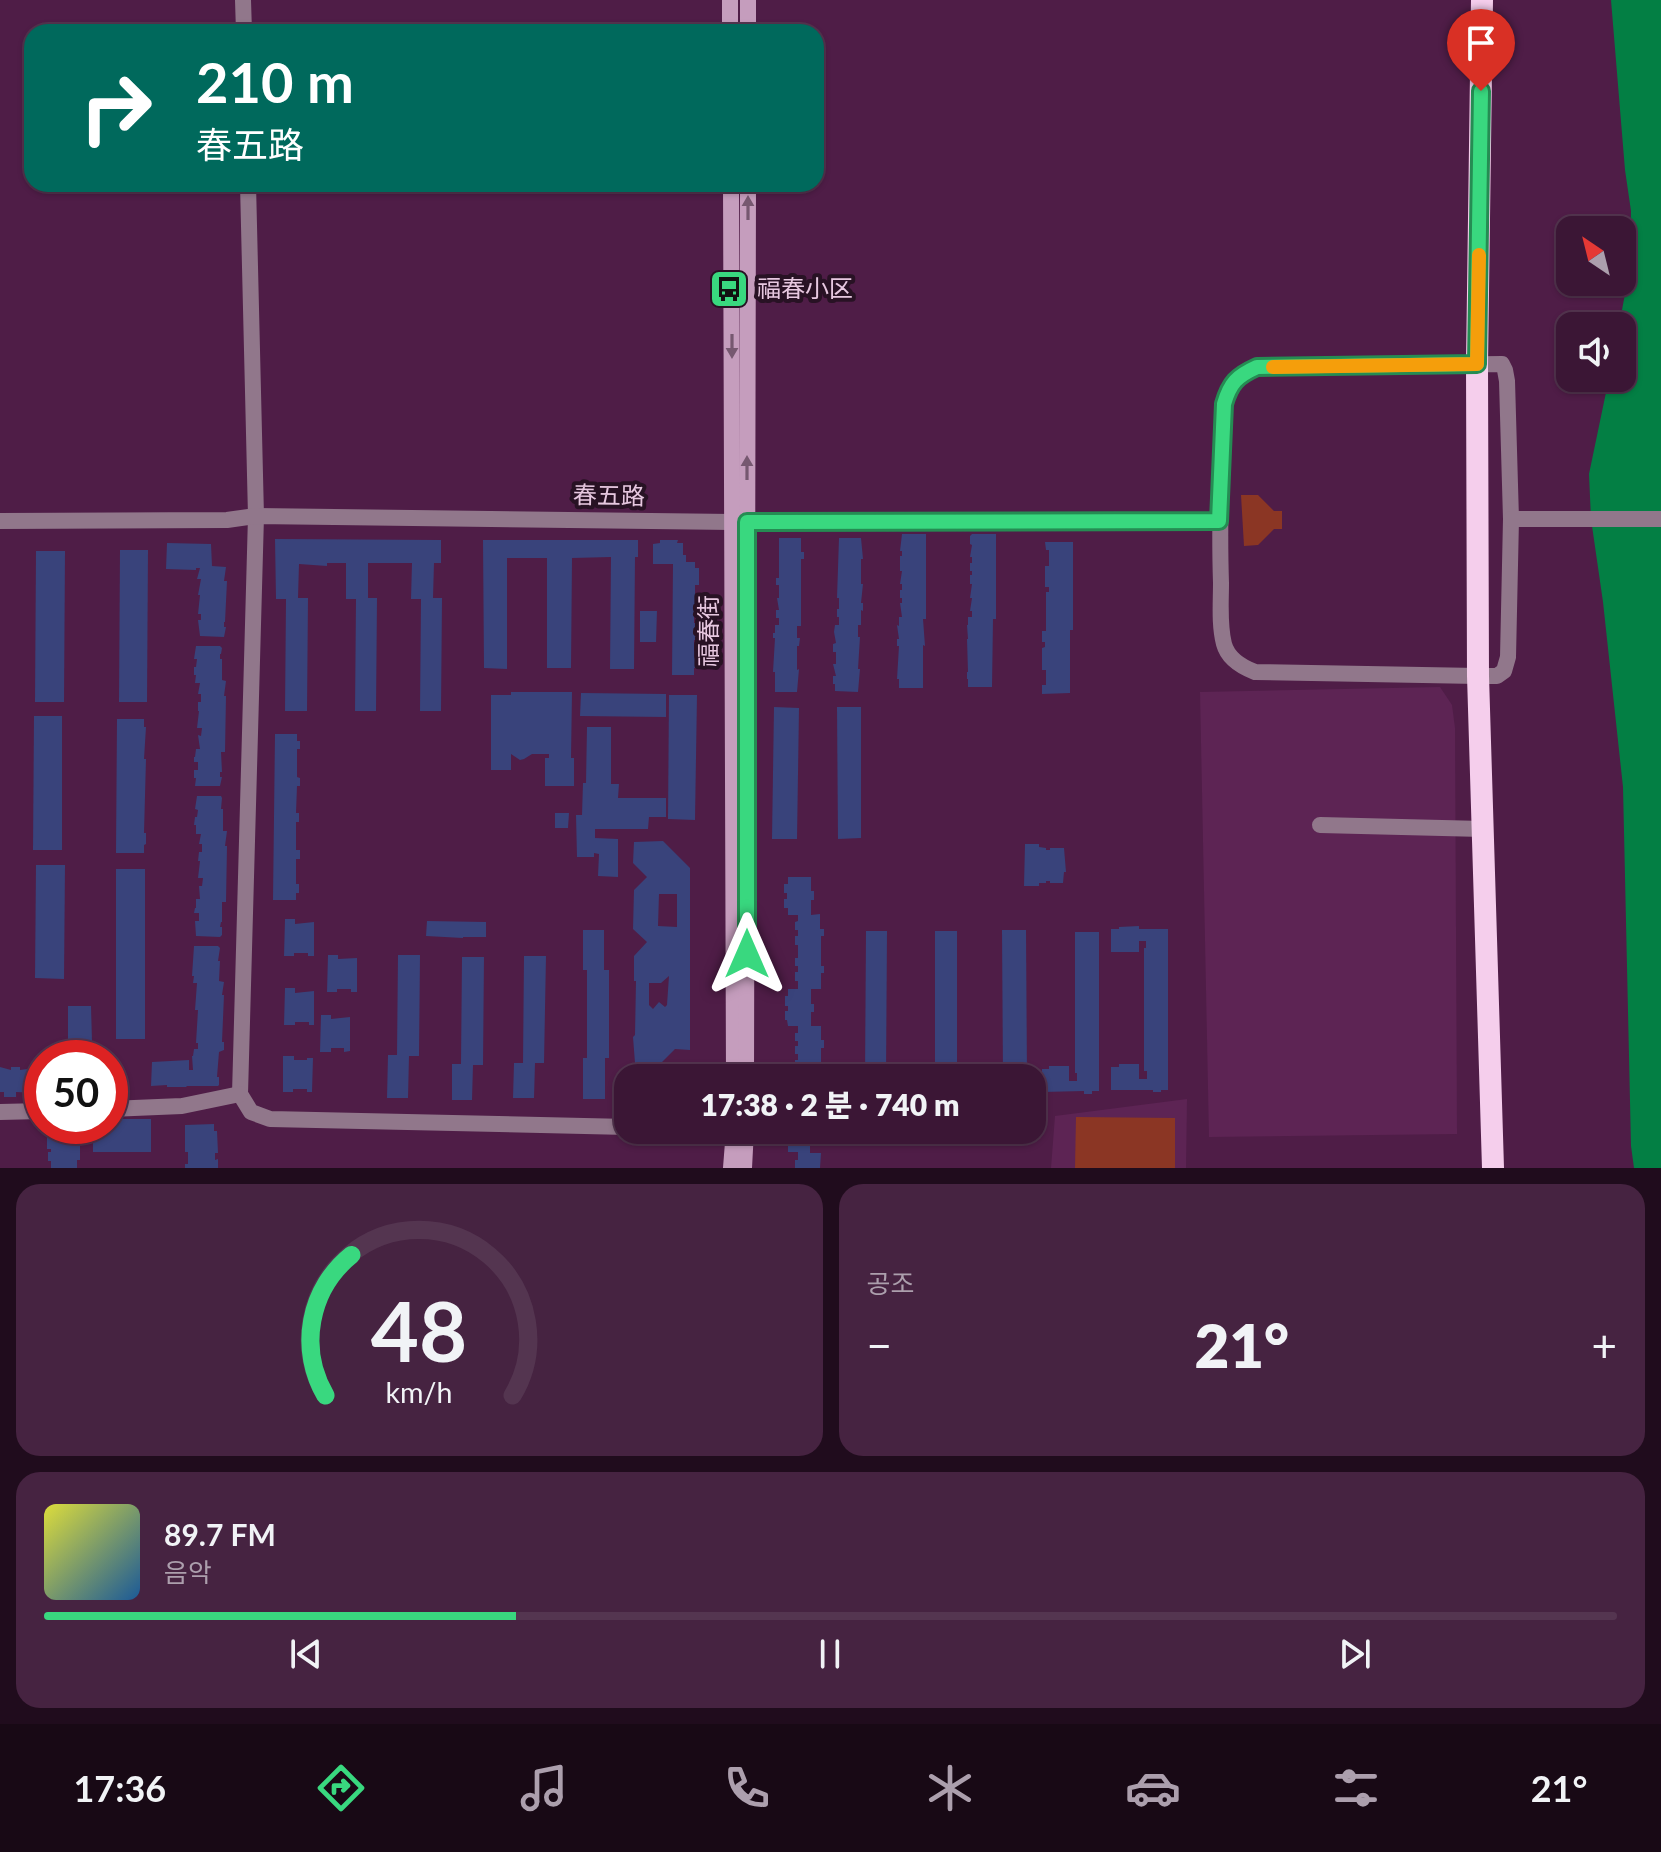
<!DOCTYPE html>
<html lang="ko">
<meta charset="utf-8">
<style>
:root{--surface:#3b1635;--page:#462341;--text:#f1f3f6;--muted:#ac9fad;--line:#543550;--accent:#39d87f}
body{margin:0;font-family:Lato,"Noto Sans KR",sans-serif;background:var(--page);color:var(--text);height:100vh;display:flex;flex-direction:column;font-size:30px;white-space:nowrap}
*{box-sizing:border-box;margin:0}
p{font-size:26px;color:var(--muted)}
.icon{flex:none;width:44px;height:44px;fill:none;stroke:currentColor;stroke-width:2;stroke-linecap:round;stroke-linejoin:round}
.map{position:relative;height:1168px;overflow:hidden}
.panel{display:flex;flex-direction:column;gap:16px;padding:16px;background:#200c1d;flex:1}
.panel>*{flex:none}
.top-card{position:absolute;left:24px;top:24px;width:800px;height:168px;border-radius:24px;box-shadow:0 2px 6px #0004,0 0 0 2px var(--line);background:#00695c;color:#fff;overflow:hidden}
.needle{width:52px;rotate:325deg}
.buttons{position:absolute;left:1556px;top:216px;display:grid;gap:16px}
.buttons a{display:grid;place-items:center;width:80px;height:80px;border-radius:16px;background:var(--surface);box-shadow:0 2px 6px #0004,0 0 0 2px var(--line);font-size:40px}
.speed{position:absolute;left:24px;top:1040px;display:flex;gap:16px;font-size:40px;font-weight:700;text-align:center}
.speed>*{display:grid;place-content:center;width:104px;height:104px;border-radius:50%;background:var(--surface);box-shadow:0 2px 6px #0004,0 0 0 2px var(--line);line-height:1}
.speed .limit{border:12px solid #d22;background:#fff;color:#111}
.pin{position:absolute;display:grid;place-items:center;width:68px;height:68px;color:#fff;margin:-82px -34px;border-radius:50% 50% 50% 0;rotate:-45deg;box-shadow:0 0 8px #0007}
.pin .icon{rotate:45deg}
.me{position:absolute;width:88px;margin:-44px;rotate:0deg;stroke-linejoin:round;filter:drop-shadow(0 0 6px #0008)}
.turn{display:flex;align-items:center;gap:28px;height:168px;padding:0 40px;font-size:36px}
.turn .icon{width:104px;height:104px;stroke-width:2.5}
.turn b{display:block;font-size:56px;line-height:68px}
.big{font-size:60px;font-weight:800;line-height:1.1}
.panel .tile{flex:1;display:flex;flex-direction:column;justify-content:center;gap:12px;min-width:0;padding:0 28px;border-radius:24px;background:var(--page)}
.panel .dial{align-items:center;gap:0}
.dial svg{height:208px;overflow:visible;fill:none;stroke:var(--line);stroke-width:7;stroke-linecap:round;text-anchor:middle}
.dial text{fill:var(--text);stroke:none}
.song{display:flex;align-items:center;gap:24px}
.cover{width:96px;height:96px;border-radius:12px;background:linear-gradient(135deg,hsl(60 70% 55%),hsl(210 70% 35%))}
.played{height:8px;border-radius:4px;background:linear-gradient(90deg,var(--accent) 30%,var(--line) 30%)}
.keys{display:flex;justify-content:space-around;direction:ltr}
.heat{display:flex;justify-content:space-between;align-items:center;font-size:44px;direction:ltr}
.panel .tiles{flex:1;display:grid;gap:16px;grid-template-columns:1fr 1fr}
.tile:last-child{grid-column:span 2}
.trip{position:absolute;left:614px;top:1064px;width:432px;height:80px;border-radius:24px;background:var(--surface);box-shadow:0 2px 6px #0004,0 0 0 2px var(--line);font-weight:800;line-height:80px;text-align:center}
.menu{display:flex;height:128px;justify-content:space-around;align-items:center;background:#180915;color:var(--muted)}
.menu .icon{width:56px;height:56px}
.menu .on{color:var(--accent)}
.menu b{font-size:36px;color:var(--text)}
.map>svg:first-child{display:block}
</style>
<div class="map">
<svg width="1661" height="1168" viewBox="0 0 1661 1168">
<rect width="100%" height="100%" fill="#4f1d47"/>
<g fill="#5d2454">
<polygon points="1440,687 1452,705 1455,728 1457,1134 1209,1137 1200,692"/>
<polygon points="1187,1099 1186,1168 1051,1168 1055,1116"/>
</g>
<g fill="#8b3624">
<polygon points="1241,495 1258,495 1274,511 1282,511 1282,529 1274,529 1258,545 1244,546"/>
<polygon points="1076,1117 1175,1118 1175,1168 1075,1168"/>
</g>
<polygon fill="#037f44" points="1611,0 1661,0 1661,1168 1634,1168 1631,1146 1623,787 1603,602 1591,519 1589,474 1609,378 1622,378 1622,326 1619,326 1630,267 1631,211 1625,170"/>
<g fill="#39437b" fill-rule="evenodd">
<polygon points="902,534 926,534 926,619 923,619 925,646 923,645 923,688 899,688 899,679 897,679 899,646 897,646 897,639 899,639 897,625 899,626 899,617 902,617 900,603 902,603 902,598 900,598 900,590 902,590 902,584 900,584 902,571 900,571 900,556 902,556 902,551 900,551"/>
<polygon points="972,534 996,534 996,619 993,619 992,687 968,687 968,679 967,679 967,672 968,672 967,639 968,639 967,625 968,625 968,617 972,617 972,611 970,611 972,598 970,598 972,584 970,584 970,575 972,575 972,571 970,571 970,563 972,563 972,557 970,557 972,545 970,544 970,536"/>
<polygon points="779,538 801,538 801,552 804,552 804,559 801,559 801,626 797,626 797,638 800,638 799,646 797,646 797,670 799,669 797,692 775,692 775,672 773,672 775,638 773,638 773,633 775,633 775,625 779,625 779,618 776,618 776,610 779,610 777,598 779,598 779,585 776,585 776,578 779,578"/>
<polygon points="839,538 861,538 863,559 861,559 861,584 863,584 861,603 863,603 863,611 861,610 861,625 858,625 858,637 860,637 858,669 860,669 858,692 835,691 835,684 833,684 833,676 836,676 833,664 836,664 836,652 833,652 833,644 836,643 834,632 835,625 839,625 839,617 837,617 837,609 839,609 839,598 837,598"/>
<polygon points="275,539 441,540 441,563 434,563 433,598 442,598 441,711 420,711 421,599 411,599 412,563 368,563 368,598 377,598 376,711 355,711 356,599 346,599 346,563 327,563 327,566 299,564 298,598 308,598 307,711 285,711 286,599 276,599"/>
<polygon points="483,540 638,540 638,557 635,557 634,669 610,669 611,557 572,558 571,668 547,668 547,558 507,558 507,669 484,668"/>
<polygon points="660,540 678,540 677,543 683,543 683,555 686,555 686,562 695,562 695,568 699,568 699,585 695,585 695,595 699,595 698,612 694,613 694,623 698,623 698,640 694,640 694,651 698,651 698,668 694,668 694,675 672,675 673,564 653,564 653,544 660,543"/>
<polygon points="1045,542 1073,542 1073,630 1070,630 1070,693 1042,694 1042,685 1046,685 1046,670 1042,670 1042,648 1045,647 1045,642 1042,642 1042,631 1046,631 1046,592 1049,592 1049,587 1045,587 1045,566 1049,566 1049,550 1046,550"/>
<polygon points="167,543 211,544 212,566 226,567 224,581 227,581 225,622 224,622 224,627 226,627 224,637 200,636 198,620 201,620 201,614 198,614 200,595 198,595 201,579 197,579 200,568 196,568 196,570 166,569"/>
<polygon points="120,550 148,550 147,702 119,702"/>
<polygon points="36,551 65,551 64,702 35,702"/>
<polygon points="640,611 657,611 656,642 640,642"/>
<polygon points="196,646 220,646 222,648 221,654 220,654 220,659 222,659 222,680 226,681 224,696 226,696 225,752 221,752 222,772 220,772 220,777 222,777 220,786 195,786 196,778 194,778 194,770 198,770 198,762 194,762 194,757 195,757 196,749 200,749 198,735 201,736 202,728 197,728 199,711 198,711 198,702 201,702 201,694 198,694 200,683 195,683 196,675 194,675 194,667 196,667 197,659 194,659"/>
<polygon points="511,692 572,692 571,758 574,758 574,786 545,786 545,758 549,758 549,754 532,754 524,759 520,760 511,754 511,770 491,770 491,695 511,695"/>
<polygon points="581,693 666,694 666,717 580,716"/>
<polygon points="669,695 697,695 695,820 668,819"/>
<polygon points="774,707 799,708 797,839 772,839"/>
<polygon points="837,707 861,707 861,838 838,839"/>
<polygon points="34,716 62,716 62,850 33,850"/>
<polygon points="117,719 144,719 144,727 146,727 144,759 146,759 144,833 146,833 146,844 144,845 144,853 116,853"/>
<polygon points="587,727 611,727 611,784 619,784 618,798 666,798 666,817 649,817 648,829 595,829 595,838 618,839 618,877 598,876 599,854 594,853 594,857 577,857 576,815 582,815 583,783 586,783"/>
<polygon points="275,734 297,734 297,741 300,741 300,749 297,749 297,777 300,778 300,786 297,786 296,813 299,813 299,822 296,822 296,850 300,850 300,859 296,859 296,884 299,884 299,893 296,893 296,900 273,900"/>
<polygon points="197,796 221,796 222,798 221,809 223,809 223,831 227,831 225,846 227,846 226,902 222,902 222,922 221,922 220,927 222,927 222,935 220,937 196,936 195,921 199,921 199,913 194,913 195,908 196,908 196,899 200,899 199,886 202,886 203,878 198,878 200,861 198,861 199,852 202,852 202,844 199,844 201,834 196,834 196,825 194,825 195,817 197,817 198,810 195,809"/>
<polygon points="555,813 569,813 568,828 555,828"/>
<path d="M663 841 690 868V1050L675 1049 660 1064 635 1063 633 1037 635 1035 636 981H634V956L647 942 633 929 634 890 647 877 633 863 634 842ZM659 894H677V927L658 926ZM669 976 667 1005 665 1007 659 1002 653 1009 649 1005V983H661Z"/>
<polygon points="1025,844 1039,844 1039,847 1046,848 1046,850 1050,850 1050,848 1064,848 1066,872 1064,872 1063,883 1050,883 1050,881 1046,881 1046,883 1039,883 1039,886 1024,886"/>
<polygon points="36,865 65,865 64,979 35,978"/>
<rect x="116" y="869" width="29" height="170"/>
<polygon points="788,877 811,877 811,891 814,891 814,900 811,900 811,915 820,914 820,929 824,929 824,936 821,936 821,966 824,966 824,973 821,973 821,989 811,989 811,1004 814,1004 814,1012 811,1012 811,1026 821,1026 821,1040 824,1040 824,1048 821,1048 821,1078 795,1078 795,1073 798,1073 798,1068 795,1068 795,1060 798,1060 798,1054 795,1054 795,1046 798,1046 798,1041 795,1041 795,1033 798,1033 798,1026 788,1026 787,1020 785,1020 785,1011 788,1011 788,1006 785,1006 785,996 788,996 788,989 798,989 798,981 795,981 795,972 798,972 798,966 795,966 795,958 798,958 798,945 795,945 795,936 798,936 798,930 795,930 795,922 798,921 798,915 788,915 788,908 784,908 784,899 787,899 787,893 784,893 784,884 788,884"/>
<polygon points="285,919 295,919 295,924 314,922 314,956 308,956 308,953 294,953 294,956 284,956"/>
<polygon points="427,921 486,922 486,937 463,937 463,938 426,936"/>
<polygon points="1139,926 1139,929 1168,929 1168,1090 1161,1090 1161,1092 1153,1092 1153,1090 1111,1090 1111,1067 1119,1067 1119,1064 1139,1064 1139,1079 1147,1079 1147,1071 1144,1071 1144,948 1146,948 1146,941 1139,941 1139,952 1111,952 1111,929 1119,929 1119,927"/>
<polygon points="583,930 604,930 604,970 609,970 609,1058 605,1058 605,1099 583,1099 583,1058 587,1058 587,970 583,970"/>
<polygon points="1002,930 1026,930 1027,1078 1003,1078"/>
<polygon points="866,931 887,931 886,1078 865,1078"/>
<rect x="935" y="931" width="22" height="147"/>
<polygon points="1075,932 1099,932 1099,1091 1092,1091 1092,1094 1084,1094 1084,1091 1042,1092 1042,1069 1049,1069 1049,1066 1069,1066 1069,1081 1077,1081 1077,1073 1075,1073"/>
<polygon points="194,946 218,946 220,948 218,961 220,961 219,981 224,982 222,995 224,995 222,1042 224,1042 224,1050 219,1052 217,1077 219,1077 219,1085 218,1086 187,1086 186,1087 167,1087 167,1085 151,1086 152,1062 189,1060 189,1070 193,1070 192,1056 193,1056 194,1049 198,1049 198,1043 196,1043 198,1010 195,1010 197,983 193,983 194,976 192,976"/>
<polygon points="328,955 338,955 338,959 357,958 357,992 351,992 351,989 337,989 337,992 327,992"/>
<polygon points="398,955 420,955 419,1056 409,1056 408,1098 387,1098 388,1055 397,1055"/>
<polygon points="524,956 546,956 544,1063 535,1063 534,1098 513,1098 514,1063 523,1063"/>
<polygon points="462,957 484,957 483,1065 473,1065 472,1100 452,1100 452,1064 461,1064"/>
<polygon points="285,988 295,988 295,993 314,991 314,1025 309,1025 309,1022 295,1022 295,1025 284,1025"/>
<polygon points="68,1006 91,1006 92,1041 68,1042"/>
<polygon points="321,1015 331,1015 331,1019 350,1017 350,1051 344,1052 344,1048 331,1048 331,1052 320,1052"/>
<polygon points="283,1056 294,1056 294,1060 307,1060 307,1058 313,1058 312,1092 307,1092 307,1089 293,1089 293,1092 283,1092"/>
<polygon points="0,1067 11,1070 11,1067 20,1067 20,1070 42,1067 42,1097 39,1097 39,1093 16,1092 16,1097 4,1097 4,1092 0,1092"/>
<rect x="969" y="1068" width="28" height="10"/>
<polygon points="908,1069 922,1071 922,1069 929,1069 929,1078 901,1078 901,1071 908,1071"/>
<rect x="110" y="1070" width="8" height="23"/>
<polygon points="110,1119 151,1119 151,1152 93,1152 93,1126 110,1126"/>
<polygon points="214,1124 214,1131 217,1131 218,1153 215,1153 215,1160 218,1159 218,1168 185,1168 185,1164 188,1164 188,1152 185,1152 185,1125"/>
<polygon points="787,1130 814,1130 814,1137 810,1137 810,1153 821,1153 820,1168 795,1168 795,1160 798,1160 798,1152 788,1152 788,1145 784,1145 784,1137 787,1136"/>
<polygon points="53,1132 77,1135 77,1141 80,1141 80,1160 77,1160 77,1168 51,1168 51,1161 48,1161 48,1152 51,1152 51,1149 47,1149 47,1135 53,1135"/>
</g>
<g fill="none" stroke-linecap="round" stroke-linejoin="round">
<g stroke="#91778b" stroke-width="16">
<polyline points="243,0 244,32"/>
<polyline points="248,184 256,516 240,1094 251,1112 270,1119 628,1127"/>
<path d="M1502 364 1505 370 1507 381 1511 519 1508 657 1504 671 1497 676H1478L1255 672C1242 667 1228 659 1224 644 1219 625 1221 603 1221 583 1219 523 1221 464 1224 404 1230 383 1237 376 1257 367Z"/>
<polyline points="1511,519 1661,519"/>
<polyline points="0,521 227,520 256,516 732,522 1219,521"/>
<polyline points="1320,825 1483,829"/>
<polyline points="110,1109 182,1106 240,1094"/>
<polyline points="0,1112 42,1111"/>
</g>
<g stroke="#c59dbd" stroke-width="16">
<polyline points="730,0 730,32"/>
<polyline points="748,32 748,0"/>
<polyline points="731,184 734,1078"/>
<polyline points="746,1078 748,184"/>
<polyline points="731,1168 734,1130"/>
<polyline points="744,1168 746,1130"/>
</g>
<polyline stroke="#f5ceec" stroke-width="22" points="1482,0 1477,364 1478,676 1493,1168"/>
</g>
<defs><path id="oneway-solid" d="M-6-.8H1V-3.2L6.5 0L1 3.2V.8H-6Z" transform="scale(2)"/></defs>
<g fill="#765870">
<use href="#oneway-solid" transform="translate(748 208) rotate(-90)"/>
<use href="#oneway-solid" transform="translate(732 346) rotate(90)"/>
<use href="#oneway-solid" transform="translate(747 468) rotate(-90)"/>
</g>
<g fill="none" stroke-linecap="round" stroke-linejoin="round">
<g stroke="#258c53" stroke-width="20">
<path id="route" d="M747 954V522L1219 521 1224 404C1230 383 1237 376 1257 367L1477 364 1481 91"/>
</g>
<use href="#route" stroke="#39d87f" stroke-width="14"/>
<polyline stroke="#f59e0b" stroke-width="14" points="1273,367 1477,364 1479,255"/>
</g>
<defs>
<g id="bus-square" transform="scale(2)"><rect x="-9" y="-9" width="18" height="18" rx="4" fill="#39d87f" stroke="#281224"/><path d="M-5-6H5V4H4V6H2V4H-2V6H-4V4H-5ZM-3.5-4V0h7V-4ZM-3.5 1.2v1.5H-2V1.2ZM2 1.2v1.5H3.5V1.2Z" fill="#111"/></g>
</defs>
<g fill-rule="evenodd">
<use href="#bus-square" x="729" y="289"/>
</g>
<g text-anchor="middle" stroke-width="8" stroke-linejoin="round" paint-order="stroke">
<g font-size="24" fill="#e7c8e0" stroke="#281224" text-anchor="start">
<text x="757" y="297">福春小区</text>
</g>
<g font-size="24" fill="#e7c8e0" stroke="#281224">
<text transform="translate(609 496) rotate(1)" y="8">春五路</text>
<text transform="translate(709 631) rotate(-90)" y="8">福春街</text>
</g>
</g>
</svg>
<div class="buttons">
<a><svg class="needle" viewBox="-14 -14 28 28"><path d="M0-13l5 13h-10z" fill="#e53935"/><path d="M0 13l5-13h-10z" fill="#ac9fad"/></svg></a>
<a><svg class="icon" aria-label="sound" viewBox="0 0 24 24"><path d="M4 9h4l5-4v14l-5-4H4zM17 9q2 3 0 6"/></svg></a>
</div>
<div class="speed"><div class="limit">50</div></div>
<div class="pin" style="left:1481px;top:91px;background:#d93025"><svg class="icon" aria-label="arrive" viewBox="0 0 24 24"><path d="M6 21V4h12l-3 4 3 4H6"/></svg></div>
<svg class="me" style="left:747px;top:954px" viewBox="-20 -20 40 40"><path d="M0-17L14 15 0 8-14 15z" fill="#39d87f" stroke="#fff" stroke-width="4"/></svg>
<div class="trip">17:38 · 2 분 · 740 m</div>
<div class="top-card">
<div class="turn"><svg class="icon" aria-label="right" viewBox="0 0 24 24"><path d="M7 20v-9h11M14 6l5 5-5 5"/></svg><div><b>210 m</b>春五路</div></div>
</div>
</div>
<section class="panel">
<div class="tiles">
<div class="tile dial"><svg viewBox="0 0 100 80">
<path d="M14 69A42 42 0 1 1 86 69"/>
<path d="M14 69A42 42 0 0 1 24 15" stroke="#39d87f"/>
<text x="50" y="56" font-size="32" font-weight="700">48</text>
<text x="50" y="72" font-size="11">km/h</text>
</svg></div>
<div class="tile"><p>공조</p>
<div class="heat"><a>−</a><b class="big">21°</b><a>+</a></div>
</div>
<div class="tile">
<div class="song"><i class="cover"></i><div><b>89.7 FM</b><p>음악</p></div></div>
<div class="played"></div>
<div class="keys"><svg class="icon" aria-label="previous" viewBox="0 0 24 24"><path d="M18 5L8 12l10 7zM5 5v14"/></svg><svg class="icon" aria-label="pause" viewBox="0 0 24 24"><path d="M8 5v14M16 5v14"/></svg><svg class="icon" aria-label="next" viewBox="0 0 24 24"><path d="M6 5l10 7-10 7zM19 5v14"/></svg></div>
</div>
</div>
</section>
<nav class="menu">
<b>17:36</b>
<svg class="icon on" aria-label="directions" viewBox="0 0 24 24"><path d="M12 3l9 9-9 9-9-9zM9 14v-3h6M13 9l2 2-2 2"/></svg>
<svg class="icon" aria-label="music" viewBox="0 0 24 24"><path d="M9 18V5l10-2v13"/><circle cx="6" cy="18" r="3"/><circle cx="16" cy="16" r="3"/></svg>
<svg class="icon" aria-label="phone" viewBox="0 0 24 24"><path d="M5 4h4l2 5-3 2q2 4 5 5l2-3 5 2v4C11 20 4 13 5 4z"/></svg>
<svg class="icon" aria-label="climate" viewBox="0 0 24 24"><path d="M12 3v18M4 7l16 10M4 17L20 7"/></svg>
<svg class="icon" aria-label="car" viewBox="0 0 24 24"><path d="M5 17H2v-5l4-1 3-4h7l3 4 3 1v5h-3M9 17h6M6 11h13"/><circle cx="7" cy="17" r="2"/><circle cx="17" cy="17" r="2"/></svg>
<svg class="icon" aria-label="filters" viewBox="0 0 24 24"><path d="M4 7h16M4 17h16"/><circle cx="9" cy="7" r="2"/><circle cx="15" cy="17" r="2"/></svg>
<b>21°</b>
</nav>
